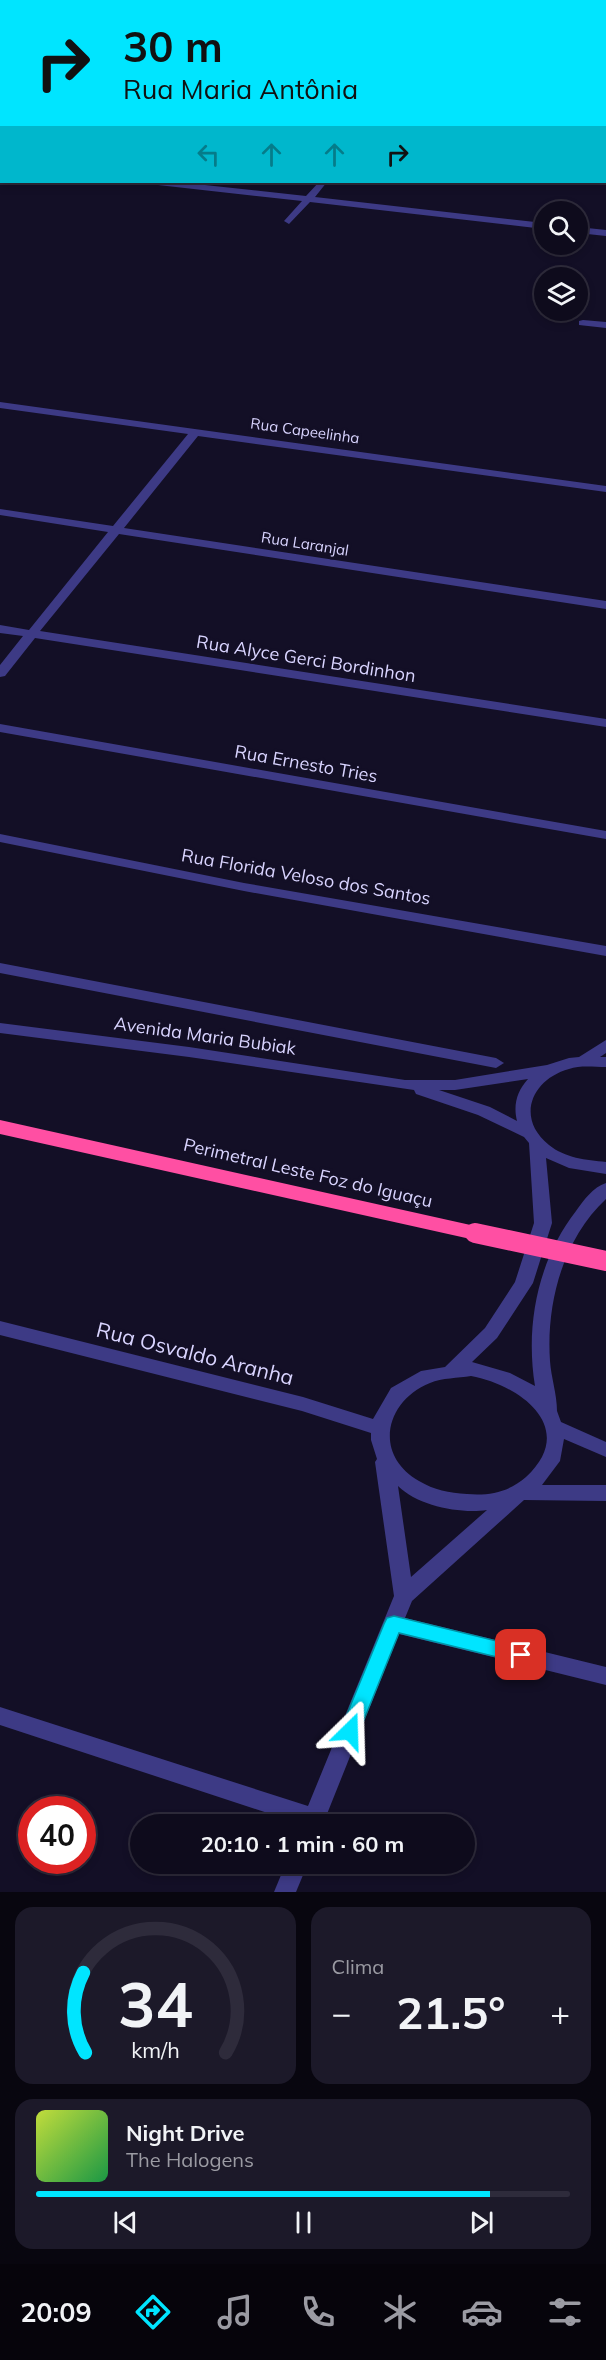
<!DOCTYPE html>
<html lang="pt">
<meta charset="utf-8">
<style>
:root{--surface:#0e0b1c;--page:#1c1929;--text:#f1f3f6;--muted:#9b9ba3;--line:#2e2b3b;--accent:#00e5ff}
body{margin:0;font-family:Mulish,sans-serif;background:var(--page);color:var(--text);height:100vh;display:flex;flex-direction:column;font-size:22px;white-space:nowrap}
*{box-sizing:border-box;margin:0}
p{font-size:20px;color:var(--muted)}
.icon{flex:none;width:33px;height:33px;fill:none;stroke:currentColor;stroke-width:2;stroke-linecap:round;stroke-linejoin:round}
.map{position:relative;height:1892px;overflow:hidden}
.panel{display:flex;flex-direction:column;gap:15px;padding:15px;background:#08060f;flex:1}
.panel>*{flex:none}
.banner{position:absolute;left:0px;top:0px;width:606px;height:183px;box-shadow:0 3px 9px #0003,0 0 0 2px var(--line);background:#00e5ff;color:#111;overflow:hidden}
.fabs{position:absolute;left:534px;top:201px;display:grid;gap:12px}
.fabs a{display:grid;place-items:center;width:54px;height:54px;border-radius:50%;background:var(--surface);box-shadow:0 3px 9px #0003,0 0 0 2px var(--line);font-size:30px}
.speed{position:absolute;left:18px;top:1796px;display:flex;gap:12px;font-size:30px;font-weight:700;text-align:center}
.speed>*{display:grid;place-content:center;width:78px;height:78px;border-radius:50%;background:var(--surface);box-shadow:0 3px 9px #0003,0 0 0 2px var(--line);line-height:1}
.speed .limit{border:9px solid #d22;background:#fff;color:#111}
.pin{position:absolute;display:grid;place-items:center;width:51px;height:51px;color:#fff;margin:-26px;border-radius:12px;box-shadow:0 3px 9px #0006}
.me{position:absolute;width:66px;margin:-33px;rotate:22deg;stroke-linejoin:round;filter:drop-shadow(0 0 4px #0008)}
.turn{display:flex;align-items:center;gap:21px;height:126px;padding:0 24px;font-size:27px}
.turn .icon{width:78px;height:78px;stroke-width:2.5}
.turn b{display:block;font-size:42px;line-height:51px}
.lanes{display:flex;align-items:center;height:57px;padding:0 24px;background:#0003;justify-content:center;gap:30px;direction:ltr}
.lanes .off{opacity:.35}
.big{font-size:45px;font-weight:700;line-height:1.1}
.panel .card{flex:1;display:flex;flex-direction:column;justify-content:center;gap:9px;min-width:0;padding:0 21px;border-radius:18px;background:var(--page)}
.panel .dial{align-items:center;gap:0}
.dial svg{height:156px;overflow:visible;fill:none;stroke:var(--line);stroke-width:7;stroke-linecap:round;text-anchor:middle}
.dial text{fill:var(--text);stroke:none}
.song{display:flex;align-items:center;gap:18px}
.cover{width:72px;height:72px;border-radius:9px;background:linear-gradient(135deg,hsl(70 70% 55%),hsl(140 70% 35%))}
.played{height:6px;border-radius:3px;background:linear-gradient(90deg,var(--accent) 85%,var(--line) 85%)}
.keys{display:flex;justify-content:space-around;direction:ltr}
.heat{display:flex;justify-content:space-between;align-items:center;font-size:33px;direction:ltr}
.panel .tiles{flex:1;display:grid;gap:15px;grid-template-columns:1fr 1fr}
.card:last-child{grid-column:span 2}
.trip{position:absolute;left:130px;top:1814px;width:345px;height:60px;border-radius:30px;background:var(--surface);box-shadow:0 3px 9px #0003,0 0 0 2px var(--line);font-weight:700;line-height:60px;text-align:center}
.tab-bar{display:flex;height:96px;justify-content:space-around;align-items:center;background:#06040b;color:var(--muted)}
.tab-bar .icon{width:42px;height:42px}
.tab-bar .on{color:var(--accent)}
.tab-bar b{font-size:27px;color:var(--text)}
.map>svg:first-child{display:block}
</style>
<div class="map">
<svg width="606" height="1892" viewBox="0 0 606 1892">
<rect width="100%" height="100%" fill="#130f26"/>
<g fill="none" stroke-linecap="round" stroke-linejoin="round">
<g fill="#3d3a85" fill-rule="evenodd">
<rect x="0" y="30" width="2" height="4"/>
<rect x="0" y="70" width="2" height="4"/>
<rect x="604" y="89" width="2" height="4"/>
<rect x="0" y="114" width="2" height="4"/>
<rect x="604" y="133" width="2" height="6"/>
<rect x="0" y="160" width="2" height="6"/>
<polygon points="604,178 606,184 601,183 604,182"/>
<polygon points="154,182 177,182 306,196 319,182 327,182 315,197 544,223 544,229 310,202 289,224 284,221 302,201 158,185"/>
<polygon points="578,227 606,230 606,236 578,233"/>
<polygon points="583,320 606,322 606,328 579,325 579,321"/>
<polygon points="0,402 606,486 606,492 198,436 124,528 606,601 606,609 119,534 40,631 606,719 606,727 35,638 5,676 0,677 0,665 23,636 0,633 0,625 29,630 108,532 0,515 0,509 113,526 188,434 0,408"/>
<polygon points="0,724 606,831 606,839 0,732"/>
<polygon points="0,834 244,883 606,946 606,956 244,891 0,842"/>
<polygon points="0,963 496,1058 504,1063 496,1068 0,973"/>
<path d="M0 1023 189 1047 405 1080H455L547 1065 569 1058 579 1057 606 1040V1053L600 1057H606V1067C594 1067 580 1065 569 1069 532 1079 515 1118 549 1145 565 1158 586 1160 606 1162V1174L569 1168 546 1158 552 1223 533 1283 497 1338 472 1362 510 1373 535 1386C525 1325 538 1260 576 1211 584 1200 593 1187 606 1183V1199C563 1239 546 1303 550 1361 551 1377 557 1394 557 1411L561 1422 606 1442V1457L564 1439 560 1461 542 1485H606V1501L524 1500 412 1601 405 1618 606 1667V1685L399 1634 323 1824H301L0 1725V1707L308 1806 394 1596 375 1462 377 1459 371 1440V1433L302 1411 0 1335V1321L303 1397 373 1419 391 1388 421 1371 445 1367 485 1328 515 1282 534 1223 529 1143 524 1137 478 1115 416 1094 414 1090 189 1057 0 1033ZM528 1079C517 1091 513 1105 517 1121L490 1107 439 1090H455ZM471 1376C520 1385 579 1428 526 1477 509 1492 489 1496 467 1494 449 1493 434 1490 419 1481 373 1455 385 1401 430 1383 442 1378 458 1378 471 1376ZM398 1486C418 1506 460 1514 487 1510L411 1577Z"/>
<polygon points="286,1863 308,1863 296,1892 274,1892"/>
</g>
<polygon fill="#ff4fa3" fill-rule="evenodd" points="0,1120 475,1226 482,1228 485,1233 482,1238 475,1240 0,1134"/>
<polyline stroke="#ff4fa3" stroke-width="20" points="475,1233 606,1261"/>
</g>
<polygon fill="#00e5ff" stroke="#0095a6" stroke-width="1.5" points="394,1616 521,1647 528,1649 531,1655 528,1660 521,1663 399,1633 357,1737 350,1740 343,1737 340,1731 384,1624 387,1618"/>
<g text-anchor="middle" stroke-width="6" stroke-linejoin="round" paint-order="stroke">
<g font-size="15" fill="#d9d4ff" stroke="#130f26">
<text transform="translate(305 431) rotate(8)" y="5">Rua Capeelinha</text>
<text transform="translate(305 544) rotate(9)" y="5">Rua Laranjal</text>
</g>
<g font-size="18" fill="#d9d4ff" stroke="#130f26">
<text transform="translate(306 659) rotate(9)" y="6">Rua Alyce Gerci Bordinhon</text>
<text transform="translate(306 764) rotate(10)" y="6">Rua Ernesto Tries</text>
<text transform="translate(306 877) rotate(10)" y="6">Rua Florida Veloso dos Santos</text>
<text transform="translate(205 1036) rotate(8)" y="6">Avenida Maria Bubiak</text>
<text transform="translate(308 1173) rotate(13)" y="6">Perimetral Leste Foz do Iguaçu</text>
</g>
<g font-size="21" fill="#d9d4ff" stroke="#130f26">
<text transform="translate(195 1354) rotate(14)" y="7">Rua Osvaldo Aranha</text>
</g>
</g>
</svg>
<div class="fabs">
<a><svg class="icon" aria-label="search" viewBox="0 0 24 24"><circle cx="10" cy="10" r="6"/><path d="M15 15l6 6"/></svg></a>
<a><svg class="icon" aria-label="layers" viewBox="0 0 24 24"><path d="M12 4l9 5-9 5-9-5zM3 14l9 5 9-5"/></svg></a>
</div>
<div class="speed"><div class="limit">40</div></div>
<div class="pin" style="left:521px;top:1655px;background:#d93025"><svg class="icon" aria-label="arrive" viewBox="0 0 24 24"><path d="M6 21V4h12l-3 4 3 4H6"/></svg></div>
<svg class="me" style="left:350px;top:1731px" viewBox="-20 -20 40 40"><path d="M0-17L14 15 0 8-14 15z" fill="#00e5ff" stroke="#fff" stroke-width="4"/></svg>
<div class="trip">20:10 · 1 min · 60 m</div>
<div class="banner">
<div class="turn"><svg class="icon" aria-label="right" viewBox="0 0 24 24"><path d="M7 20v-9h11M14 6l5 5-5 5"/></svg><div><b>30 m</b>Rua Maria Antônia</div></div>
<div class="lanes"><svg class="icon off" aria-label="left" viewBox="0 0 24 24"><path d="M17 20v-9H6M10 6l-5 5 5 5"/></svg><svg class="icon off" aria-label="ahead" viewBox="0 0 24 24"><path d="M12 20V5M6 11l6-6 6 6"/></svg><svg class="icon off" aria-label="ahead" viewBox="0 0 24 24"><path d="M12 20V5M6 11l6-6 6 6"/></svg><svg class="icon" aria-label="right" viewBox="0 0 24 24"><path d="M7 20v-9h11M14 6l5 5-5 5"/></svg></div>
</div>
</div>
<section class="panel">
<div class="tiles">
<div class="card dial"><svg viewBox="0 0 100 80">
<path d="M14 69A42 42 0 1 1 86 69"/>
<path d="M14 69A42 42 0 0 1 13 28" stroke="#00e5ff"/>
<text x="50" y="56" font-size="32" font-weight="700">34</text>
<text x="50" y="72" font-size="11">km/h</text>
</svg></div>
<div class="card"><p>Clima</p>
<div class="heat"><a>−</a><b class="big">21.5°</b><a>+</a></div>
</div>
<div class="card">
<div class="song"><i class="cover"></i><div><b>Night Drive</b><p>The Halogens</p></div></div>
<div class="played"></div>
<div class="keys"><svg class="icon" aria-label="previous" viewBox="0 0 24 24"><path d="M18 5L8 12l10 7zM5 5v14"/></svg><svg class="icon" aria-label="pause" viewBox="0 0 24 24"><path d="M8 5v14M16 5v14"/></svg><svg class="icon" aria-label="next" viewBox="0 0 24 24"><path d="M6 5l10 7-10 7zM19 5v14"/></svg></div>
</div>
</div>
</section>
<nav class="tab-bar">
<b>20:09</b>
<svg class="icon on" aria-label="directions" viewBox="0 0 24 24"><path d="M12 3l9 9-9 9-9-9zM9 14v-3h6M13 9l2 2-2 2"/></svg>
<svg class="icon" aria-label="music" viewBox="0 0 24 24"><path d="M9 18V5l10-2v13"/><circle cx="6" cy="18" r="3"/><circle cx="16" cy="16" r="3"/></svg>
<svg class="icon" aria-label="phone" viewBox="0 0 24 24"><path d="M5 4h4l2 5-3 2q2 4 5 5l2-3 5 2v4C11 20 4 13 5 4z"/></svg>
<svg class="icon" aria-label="climate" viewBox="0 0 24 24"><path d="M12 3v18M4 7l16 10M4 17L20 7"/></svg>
<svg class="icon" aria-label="car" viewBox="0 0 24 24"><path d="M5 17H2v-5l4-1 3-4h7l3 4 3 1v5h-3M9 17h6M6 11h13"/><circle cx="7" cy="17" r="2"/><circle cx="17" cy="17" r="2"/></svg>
<svg class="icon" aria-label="filters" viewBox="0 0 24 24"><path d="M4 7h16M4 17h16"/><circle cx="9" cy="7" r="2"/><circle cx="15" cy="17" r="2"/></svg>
</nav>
